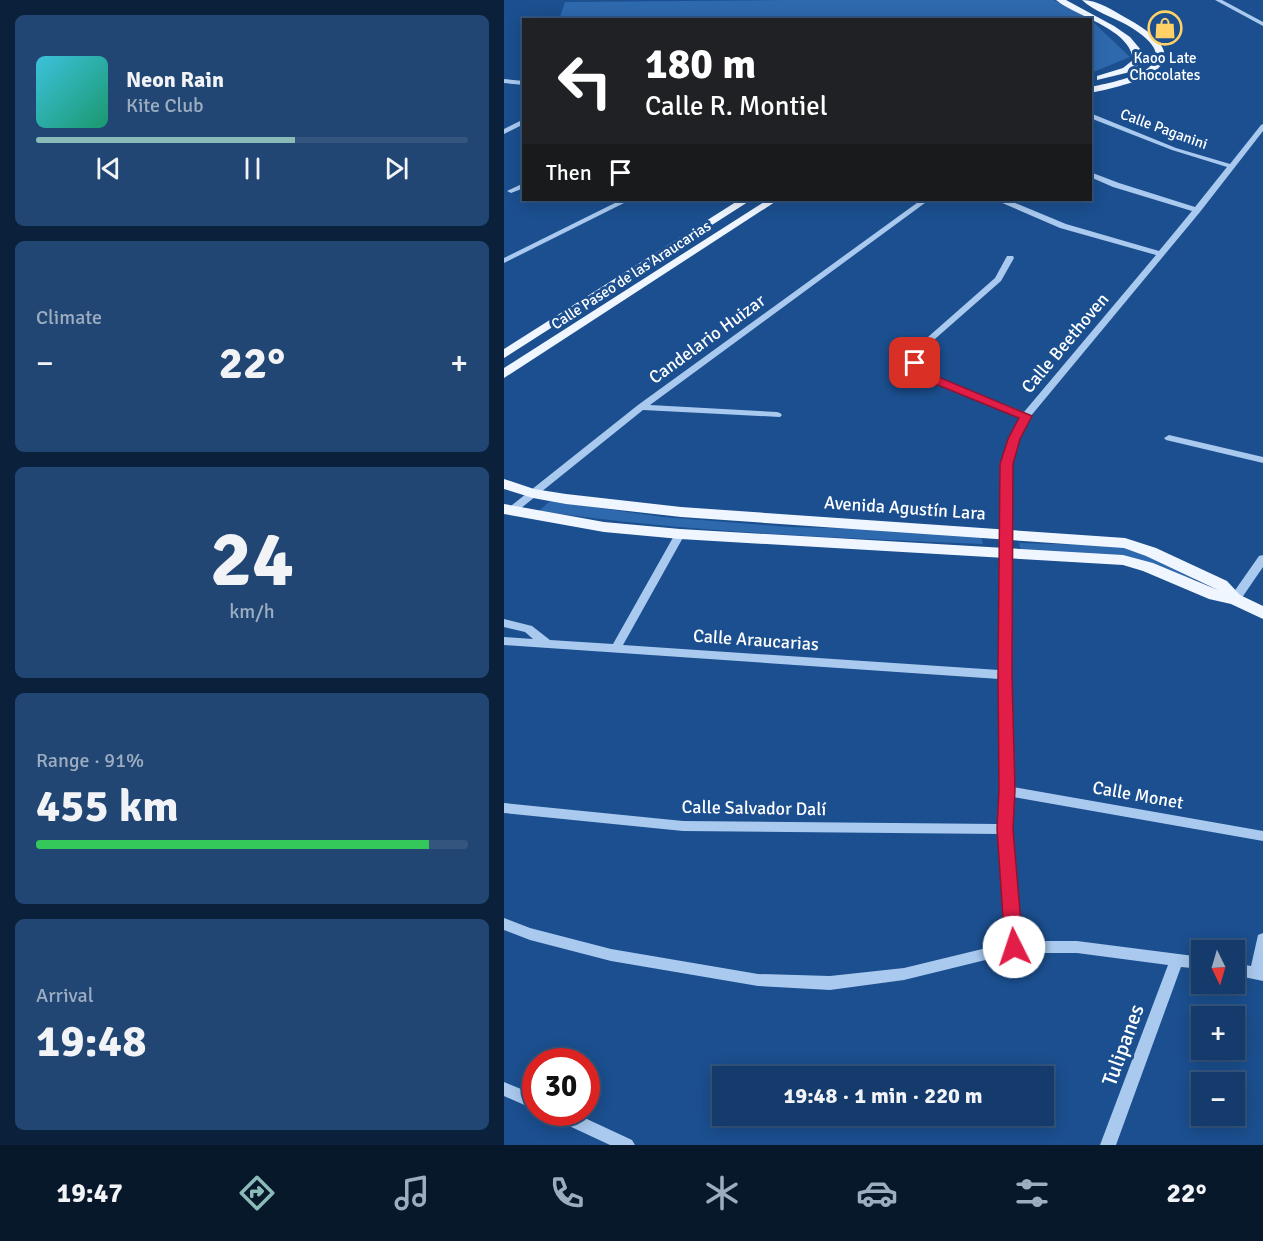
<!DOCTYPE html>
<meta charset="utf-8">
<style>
:root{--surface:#143b6b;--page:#214673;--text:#f1f3f6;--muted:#9dadc1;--line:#33557e;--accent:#8bbbb9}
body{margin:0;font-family:Signika,sans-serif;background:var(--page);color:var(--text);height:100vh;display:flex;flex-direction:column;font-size:22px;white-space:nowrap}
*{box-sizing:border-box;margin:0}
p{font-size:20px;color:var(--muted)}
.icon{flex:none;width:33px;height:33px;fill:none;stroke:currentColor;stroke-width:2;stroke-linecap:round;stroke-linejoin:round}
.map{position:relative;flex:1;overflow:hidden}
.panel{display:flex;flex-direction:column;gap:15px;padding:15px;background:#0b203b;width:504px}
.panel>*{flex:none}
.hud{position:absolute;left:18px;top:18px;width:570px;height:183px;border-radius:0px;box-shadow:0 3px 15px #0003,0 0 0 2px var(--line);background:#202124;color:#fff;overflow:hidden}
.needle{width:39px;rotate:175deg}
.fabs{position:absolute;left:687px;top:940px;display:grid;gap:12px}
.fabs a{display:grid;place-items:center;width:54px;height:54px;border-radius:0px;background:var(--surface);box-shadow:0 3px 15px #0003,0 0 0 2px var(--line);font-size:30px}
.speed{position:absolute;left:18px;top:1048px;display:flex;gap:12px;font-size:30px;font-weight:700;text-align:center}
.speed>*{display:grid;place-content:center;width:78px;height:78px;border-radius:50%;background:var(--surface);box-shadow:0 3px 15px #0003,0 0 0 2px var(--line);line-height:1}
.speed .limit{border:9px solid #d22;background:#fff;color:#111}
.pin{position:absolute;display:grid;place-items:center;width:51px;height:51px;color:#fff;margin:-26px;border-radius:12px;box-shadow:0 3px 9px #0006}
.me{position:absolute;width:66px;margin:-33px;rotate:356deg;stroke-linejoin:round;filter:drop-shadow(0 0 4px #0008)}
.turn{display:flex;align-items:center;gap:21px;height:126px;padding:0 24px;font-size:27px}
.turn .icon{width:78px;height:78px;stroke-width:2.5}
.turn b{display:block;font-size:42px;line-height:51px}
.then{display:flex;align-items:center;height:57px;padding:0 24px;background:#0003;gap:12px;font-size:22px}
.big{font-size:45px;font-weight:700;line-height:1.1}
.panel .card{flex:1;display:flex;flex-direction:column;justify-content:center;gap:9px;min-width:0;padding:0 21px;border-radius:9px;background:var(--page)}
.panel .dial{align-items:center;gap:0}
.dial b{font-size:78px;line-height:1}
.song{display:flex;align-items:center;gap:18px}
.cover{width:72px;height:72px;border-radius:9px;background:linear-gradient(135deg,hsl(190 70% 55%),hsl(160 70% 35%))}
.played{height:6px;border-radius:3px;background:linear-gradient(90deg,var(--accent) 60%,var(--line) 60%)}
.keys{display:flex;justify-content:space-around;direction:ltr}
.heat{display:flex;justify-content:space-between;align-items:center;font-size:33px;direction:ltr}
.charge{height:9px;border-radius:4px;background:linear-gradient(90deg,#34c759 91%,var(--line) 0)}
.trip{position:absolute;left:208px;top:1066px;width:342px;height:60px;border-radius:0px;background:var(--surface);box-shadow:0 3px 15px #0003,0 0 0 2px var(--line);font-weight:700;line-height:60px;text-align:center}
.dock{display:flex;height:96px;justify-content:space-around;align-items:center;background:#08182b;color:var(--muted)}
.dock .icon{width:42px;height:42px}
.dock .active{color:var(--accent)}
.dock b{font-size:27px;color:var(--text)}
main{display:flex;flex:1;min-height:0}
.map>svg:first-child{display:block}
</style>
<main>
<section class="panel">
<div class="card">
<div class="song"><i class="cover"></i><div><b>Neon Rain</b><p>Kite Club</p></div></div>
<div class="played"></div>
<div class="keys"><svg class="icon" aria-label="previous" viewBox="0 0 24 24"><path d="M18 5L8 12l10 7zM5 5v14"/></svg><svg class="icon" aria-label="pause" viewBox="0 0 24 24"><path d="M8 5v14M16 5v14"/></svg><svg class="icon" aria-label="next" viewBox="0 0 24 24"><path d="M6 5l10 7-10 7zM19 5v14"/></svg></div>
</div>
<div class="card"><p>Climate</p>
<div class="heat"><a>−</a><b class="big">22°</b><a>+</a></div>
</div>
<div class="card dial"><b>24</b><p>km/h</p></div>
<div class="card"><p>Range · 91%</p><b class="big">455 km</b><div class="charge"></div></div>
<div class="card"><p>Arrival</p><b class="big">19:48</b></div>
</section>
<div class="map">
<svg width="759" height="1145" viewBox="0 0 759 1145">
<rect width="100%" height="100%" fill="#1b4f8f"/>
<g fill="#2e69ad">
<polygon points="279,0 550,0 585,19 55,20 61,2"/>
<polygon points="587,20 626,57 587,73"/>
<path d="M46 501 159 517 285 527 476 532 479 544C331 538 182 532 35 511Z"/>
<polygon points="515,543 621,546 690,579 681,585 647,568 517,552"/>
</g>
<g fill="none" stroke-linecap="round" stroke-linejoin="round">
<g fill="#a9c9ee" fill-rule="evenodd">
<polygon points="711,0 718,0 759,22 759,26"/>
<polygon points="0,79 20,81 20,85 0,83"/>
<polygon points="586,113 672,148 726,164 757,125 759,124 759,131 696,212 526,417 515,439 507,464 507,675 509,787 759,831 759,841 509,797 507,829 516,941 573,941 698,957 698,969 677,967 612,1145 596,1145 664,965 573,953 510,953 400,980 326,990 254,986 107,961 26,940 0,930 0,918 26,928 107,949 254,974 326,976 400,968 503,943 495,834 179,831 0,813 0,803 179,821 495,824 497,791 495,679 0,645 0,637 29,639 21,632 0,627 0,619 28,626 46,640 109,644 171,534 176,531 181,534 119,645 495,670 497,464 505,439 517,417 415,377 407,363 407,352 491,278 503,256 509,256 510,258 497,281 415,353 415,363 421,373 520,412 652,255 556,228 496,202 496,200 504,200 562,224 655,251 688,211 609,187 586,177 586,172 615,183 691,207 723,167 668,150 586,118"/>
<polygon points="20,119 20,124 0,134 0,129"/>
<polygon points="20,183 20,188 7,193 3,191"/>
<polygon points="117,200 126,200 0,263 0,258"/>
<polygon points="417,200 425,200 146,405 273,412 276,413 278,415 276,417 139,410 11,513 3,513 2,511 3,509 134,405"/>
<polygon points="665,435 759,457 759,463 662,440 660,438"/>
<polygon points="759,555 759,567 735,602 727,602 726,599 727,596 755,556"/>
<polygon points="759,933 759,981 730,975 730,963 747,966 754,935"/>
<polygon points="0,1082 32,1095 32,1110 0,1096"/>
<polygon points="46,1113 70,1113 128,1140 131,1145 106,1145 48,1118"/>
</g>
<g fill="#f0f6ff" fill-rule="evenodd">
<path d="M552 0H562L610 26 626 37 637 50V63L626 72 593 80V76L619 68 629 60C627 29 573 17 552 0Z"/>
<path d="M578 0C594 0 610 11 624 19 703 63 637 83 586 93V87C627 79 689 64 623 25 608 17 590 11 578 0Z"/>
<polygon points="235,200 247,200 0,358 0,349"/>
<polygon points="263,200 274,200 0,378 0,368"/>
<polygon points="0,479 30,489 62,494 177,507 621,538 652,548 723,581 736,595 759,606 759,619 727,604 705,599 639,571 619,565 176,539 100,532 0,514 0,504 100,522 176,529 619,555 649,563 714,590 642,556 620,548 177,517 62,504 29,498 0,489"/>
</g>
</g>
<polygon fill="#e11d48" stroke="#92132f" stroke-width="1.5" points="411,360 415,361 422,372 528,416 516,439 509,464 508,675 511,790 509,829 519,947 516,953 510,955 504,953 501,947 493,829 495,790 494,675 496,464 504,439 515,418 414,377 405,363"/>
<defs>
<g id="shop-ring" transform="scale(1.725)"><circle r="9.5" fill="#1b4f8f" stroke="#ffd166" stroke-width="1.5"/><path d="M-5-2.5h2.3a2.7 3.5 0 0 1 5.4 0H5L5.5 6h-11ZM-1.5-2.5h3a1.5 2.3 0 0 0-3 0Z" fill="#ffd166"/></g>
</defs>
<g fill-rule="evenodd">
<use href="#shop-ring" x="661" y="28"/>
</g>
<g text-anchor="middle" stroke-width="6" stroke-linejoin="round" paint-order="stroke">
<g font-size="15" fill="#fff" stroke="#1b4f8f">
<text x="661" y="63">Kaoo Late<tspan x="661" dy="17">Chocolates</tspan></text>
</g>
<g font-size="15" fill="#fff" stroke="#1b4f8f">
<text transform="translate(660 129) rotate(20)" y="5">Calle Paganini</text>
<text transform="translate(127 275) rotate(-33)" y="5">Calle Paseo de las Araucarias</text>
</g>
<g font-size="18" fill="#fff" stroke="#1b4f8f">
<text transform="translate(203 339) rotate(-36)" y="6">Candelario Huizar</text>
<text transform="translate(561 343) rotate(-50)" y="6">Calle Beethoven</text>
<text transform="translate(401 508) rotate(4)" y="6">Avenida Agustín Lara</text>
<text transform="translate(252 640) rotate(4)" y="6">Calle Araucarias</text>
<text transform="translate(634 795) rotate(10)" y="6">Calle Monet</text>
<text transform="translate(250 808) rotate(1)" y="6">Calle Salvador Dalí</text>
</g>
<g font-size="21" fill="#fff" stroke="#1b4f8f">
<text transform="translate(619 1045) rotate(-70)" y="7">Tulipanes</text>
</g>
</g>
</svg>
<div class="fabs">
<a><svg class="needle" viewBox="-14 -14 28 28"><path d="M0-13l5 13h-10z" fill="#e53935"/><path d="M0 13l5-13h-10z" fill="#9dadc1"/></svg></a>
<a>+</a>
<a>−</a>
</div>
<div class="speed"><div class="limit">30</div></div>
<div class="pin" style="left:411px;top:363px;background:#d93025"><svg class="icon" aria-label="arrive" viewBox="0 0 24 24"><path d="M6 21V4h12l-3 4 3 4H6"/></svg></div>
<svg class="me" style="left:510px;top:947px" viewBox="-20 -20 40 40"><circle r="19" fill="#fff"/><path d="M0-13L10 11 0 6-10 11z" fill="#e11d48"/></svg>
<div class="trip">19:48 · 1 min · 220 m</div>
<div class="hud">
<div class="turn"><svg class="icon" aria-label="left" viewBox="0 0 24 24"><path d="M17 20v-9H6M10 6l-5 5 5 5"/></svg><div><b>180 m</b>Calle R. Montiel</div></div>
<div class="then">Then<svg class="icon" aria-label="arrive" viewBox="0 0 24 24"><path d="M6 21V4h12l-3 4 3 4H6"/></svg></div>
</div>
</div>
</main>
<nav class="dock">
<b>19:47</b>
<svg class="icon active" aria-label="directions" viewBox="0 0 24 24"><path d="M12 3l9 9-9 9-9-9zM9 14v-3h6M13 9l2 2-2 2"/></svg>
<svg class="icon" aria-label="music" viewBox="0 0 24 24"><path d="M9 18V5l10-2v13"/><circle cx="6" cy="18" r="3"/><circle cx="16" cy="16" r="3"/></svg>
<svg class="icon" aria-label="phone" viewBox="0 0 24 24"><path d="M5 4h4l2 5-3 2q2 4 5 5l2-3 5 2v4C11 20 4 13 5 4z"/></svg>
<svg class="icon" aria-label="climate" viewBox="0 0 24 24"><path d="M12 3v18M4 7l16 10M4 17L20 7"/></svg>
<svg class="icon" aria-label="car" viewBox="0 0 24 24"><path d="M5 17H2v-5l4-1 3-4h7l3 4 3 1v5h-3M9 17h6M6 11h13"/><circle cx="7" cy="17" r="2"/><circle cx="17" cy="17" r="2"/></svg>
<svg class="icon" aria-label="filters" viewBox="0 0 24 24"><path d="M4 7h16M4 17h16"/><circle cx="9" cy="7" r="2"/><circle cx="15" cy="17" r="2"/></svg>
<b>22°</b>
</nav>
